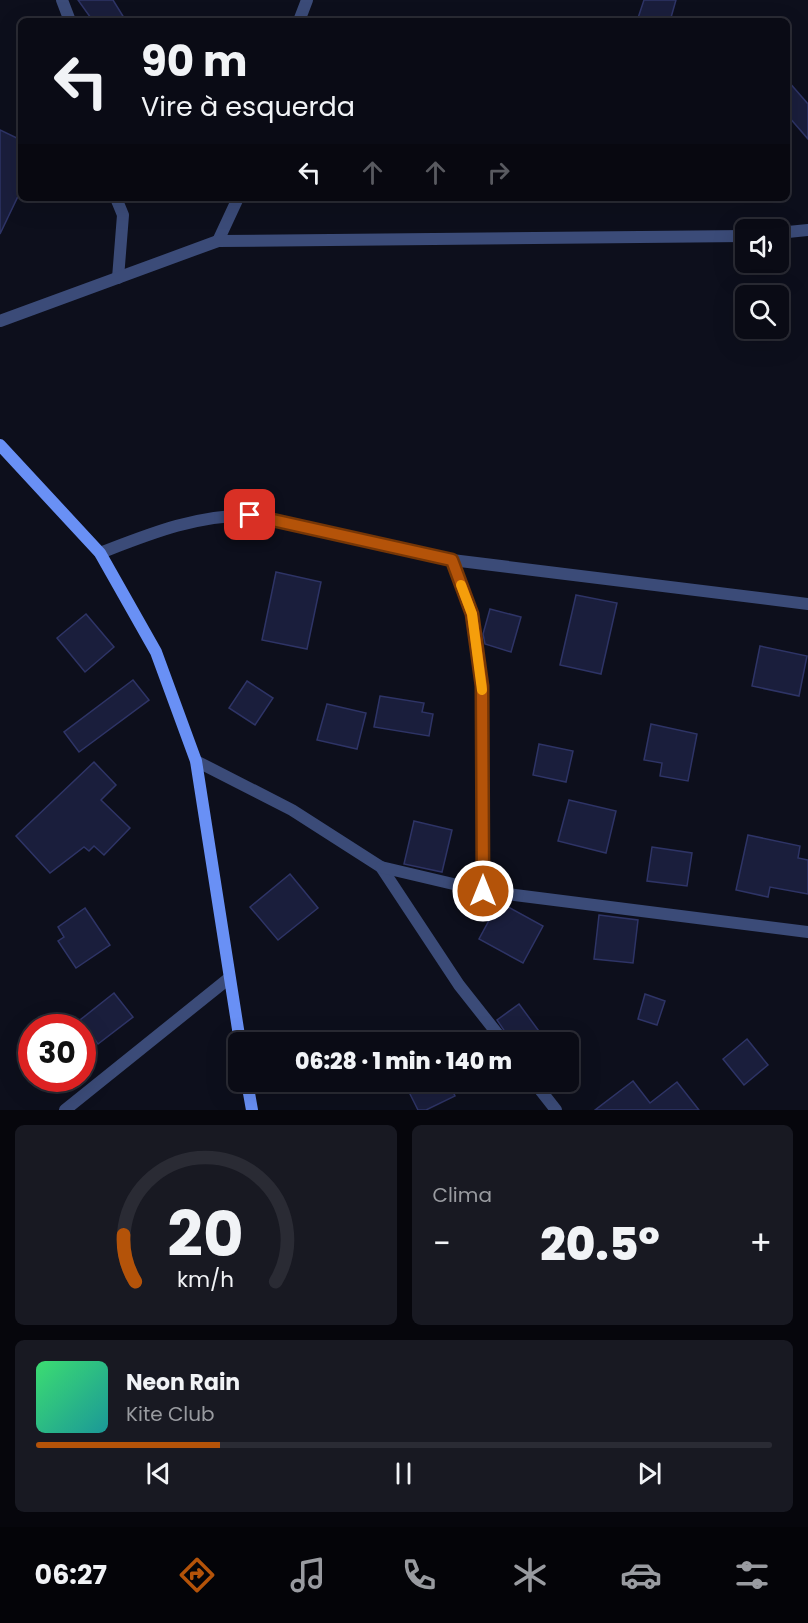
<!DOCTYPE html>
<html lang="pt">
<meta charset="utf-8">
<style>
:root{--surface:#0a0b15;--page:#181922;--text:#f1f3f6;--muted:#999ba0;--line:#2a2b34;--accent:#b45309}
body{margin:0;font-family:Poppins,sans-serif;background:var(--page);color:var(--text);height:100vh;display:flex;flex-direction:column;font-size:22px;white-space:nowrap}
*{box-sizing:border-box;margin:0}
p{font-size:20px;color:var(--muted)}
.icon{flex:none;width:33px;height:33px;fill:none;stroke:currentColor;stroke-width:2;stroke-linecap:round;stroke-linejoin:round}
.map{position:relative;height:1110px;overflow:hidden}
.sheet{display:flex;flex-direction:column;gap:15px;padding:15px;background:#06060c;flex:1}
.sheet>*{flex:none}
.top-card{position:absolute;left:18px;top:18px;width:772px;height:183px;border-radius:9px;box-shadow:0 6px 24px #0002,0 0 0 2px var(--line);background:#0a0b15;color:var(--text);overflow:hidden}
.buttons{position:absolute;left:735px;top:219px;display:grid;gap:12px}
.buttons a{display:grid;place-items:center;width:54px;height:54px;border-radius:9px;background:var(--surface);box-shadow:0 6px 24px #0002,0 0 0 2px var(--line);font-size:30px}
.speed{position:absolute;left:18px;top:1014px;display:flex;gap:12px;font-size:30px;font-weight:700;text-align:center}
.speed>*{display:grid;place-content:center;width:78px;height:78px;border-radius:50%;background:var(--surface);box-shadow:0 6px 24px #0002,0 0 0 2px var(--line);line-height:1}
.speed .limit{border:9px solid #d22;background:#fff;color:#111}
.pin{position:absolute;display:grid;place-items:center;width:51px;height:51px;color:#fff;margin:-26px;border-radius:12px;box-shadow:0 3px 9px #0006}
.me{position:absolute;width:66px;margin:-33px;rotate:0deg;stroke-linejoin:round;filter:drop-shadow(0 0 4px #0008)}
.turn{display:flex;align-items:center;gap:21px;height:126px;padding:0 24px;font-size:27px}
.turn .icon{width:78px;height:78px;stroke-width:2.5}
.turn b{display:block;font-size:42px;line-height:51px}
.lanes{display:flex;align-items:center;height:57px;padding:0 24px;background:#0003;justify-content:center;gap:30px;direction:ltr}
.lanes .off{opacity:.35}
.big{font-size:45px;font-weight:800;line-height:1.1}
.sheet .tile{flex:1;display:flex;flex-direction:column;justify-content:center;gap:9px;min-width:0;padding:0 21px;border-radius:9px;background:var(--page)}
.sheet .dial{align-items:center;gap:0}
.dial svg{height:156px;overflow:visible;fill:none;stroke:var(--line);stroke-width:7;stroke-linecap:round;text-anchor:middle}
.dial text{fill:var(--text);stroke:none}
.song{display:flex;align-items:center;gap:18px}
.cover{width:72px;height:72px;border-radius:9px;background:linear-gradient(135deg,hsl(140 70% 55%),hsl(180 70% 35%))}
.played{height:6px;border-radius:3px;background:linear-gradient(90deg,var(--accent) 25%,var(--line) 25%)}
.keys{display:flex;justify-content:space-around;direction:ltr}
.heat{display:flex;justify-content:space-between;align-items:center;font-size:33px;direction:ltr}
.sheet .tiles{flex:1;display:grid;gap:15px;grid-template-columns:1fr 1fr}
.tile:last-child{grid-column:span 2}
.trip{position:absolute;left:228px;top:1032px;width:351px;height:60px;border-radius:9px;background:var(--surface);box-shadow:0 6px 24px #0002,0 0 0 2px var(--line);font-weight:800;line-height:60px;text-align:center}
.menu{display:flex;height:96px;justify-content:space-around;align-items:center;background:#040408;color:var(--muted)}
.menu .icon{width:42px;height:42px}
.menu .selected{color:var(--accent)}
.menu b{font-size:27px;color:var(--text)}
.map>svg:first-child{display:block}
</style>
<div class="map">
<svg width="808" height="1110" viewBox="0 0 808 1110">
<rect width="100%" height="100%" fill="#0d0f1c"/>
<g fill="#1a1e3c" stroke="#2e3466" stroke-width="1.5">
<polygon points="78,0 113,0 126,21 93,21"/>
<polygon points="644,0 676,0 670,21 637,21"/>
<polygon points="788,81 808,104 808,139 788,116"/>
<polygon points="0,130 21,140 21,190 0,234"/>
<polygon points="276,572 321,582 307,649 262,640"/>
<polygon points="576,595 617,603 601,674 560,665"/>
<polygon points="490,609 521,617 511,652 485,644 483,634"/>
<polygon points="86,614 114,647 85,672 57,638"/>
<polygon points="760,646 807,656 799,696 752,686"/>
<polygon points="133,680 149,700 79,752 64,732"/>
<polygon points="247,681 273,698 255,725 229,708"/>
<polygon points="380,696 424,703 422,712 433,714 429,736 374,727"/>
<polygon points="327,704 366,713 357,749 317,740"/>
<polygon points="651,724 697,734 688,781 660,776 662,763 644,760"/>
<polygon points="539,744 573,751 566,782 533,775"/>
<polygon points="94,762 116,785 101,800 130,828 104,855 94,846 89,851 84,847 50,873 16,836"/>
<polygon points="569,800 616,811 606,853 558,841"/>
<polygon points="414,821 452,830 442,872 404,864"/>
<polygon points="748,835 800,846 798,858 808,860 808,894 770,887 768,897 736,890"/>
<polygon points="652,847 692,853 687,886 647,881"/>
<polygon points="290,874 318,908 278,940 250,907"/>
<polygon points="499,902 543,926 523,963 479,939"/>
<polygon points="85,908 110,945 76,968 58,941 64,937 58,927"/>
<polygon points="599,915 638,920 633,963 594,959"/>
<polygon points="114,993 133,1017 98,1044 80,1020"/>
<polygon points="645,994 665,1001 657,1025 638,1019"/>
<polygon points="519,1004 547,1042 512,1042 497,1020"/>
<polygon points="747,1039 768,1065 744,1085 723,1059"/>
<polygon points="633,1081 650,1103 677,1082 699,1110 595,1110"/>
<polygon points="404,1082 448,1082 455,1096 426,1110 418,1110"/>
</g>
<g fill="none" stroke-linecap="round" stroke-linejoin="round">
<g stroke="#3b4b78" stroke-width="12">
<polyline points="62,0 70,21"/>
<polyline points="299,21 307,0"/>
<polyline points="116,198 123,215 118,278"/>
<polyline points="778,233 808,230"/>
<polyline points="218,241 238,198"/>
<polyline points="0,321 218,241 746,236"/>
<path d="M100 553C152 533 193 516 250 515L452 560 808 604"/>
<polyline points="452,560 472,613 482,686 483,891"/>
<polyline points="196,761 292,810 381,867 459,985 504,1042"/>
<polyline points="381,867 483,891 808,932"/>
<polyline points="534,1082 556,1110"/>
<polyline points="65,1110 228,979"/>
</g>
<g stroke="#6990f5" stroke-width="12">
<polyline points="0,445 100,553 156,652 196,761 240,1042"/>
<polyline points="247,1082 252,1110"/>
</g>
</g>
<g fill="none" stroke-linecap="round" stroke-linejoin="round">
<g stroke="#753606" stroke-width="15">
<polyline id="route" points="250,515 452,560 472,614 482,686 483,891"/>
</g>
<use href="#route" stroke="#b45309" stroke-width="10"/>
<polyline stroke="#f59e0b" stroke-width="10" points="461,585 472,614 482,690"/>
</g>
</svg>
<div class="buttons">
<a><svg class="icon" aria-label="sound" viewBox="0 0 24 24"><path d="M4 9h4l5-4v14l-5-4H4zM17 9q2 3 0 6"/></svg></a>
<a><svg class="icon" aria-label="search" viewBox="0 0 24 24"><circle cx="10" cy="10" r="6"/><path d="M15 15l6 6"/></svg></a>
</div>
<div class="speed"><div class="limit">30</div></div>
<div class="pin" style="left:250px;top:515px;background:#d93025"><svg class="icon" aria-label="arrive" viewBox="0 0 24 24"><path d="M6 21V4h12l-3 4 3 4H6"/></svg></div>
<svg class="me" style="left:483px;top:891px" viewBox="-20 -20 40 40"><circle r="17" fill="#b45309" stroke="#fff" stroke-width="3"/><path d="M0-11L8 9 0 5-8 9z" fill="#fff"/></svg>
<div class="trip">06:28 · 1 min · 140 m</div>
<div class="top-card">
<div class="turn"><svg class="icon" aria-label="left" viewBox="0 0 24 24"><path d="M17 20v-9H6M10 6l-5 5 5 5"/></svg><div><b>90 m</b>Vire à esquerda</div></div>
<div class="lanes"><svg class="icon" aria-label="left" viewBox="0 0 24 24"><path d="M17 20v-9H6M10 6l-5 5 5 5"/></svg><svg class="icon off" aria-label="ahead" viewBox="0 0 24 24"><path d="M12 20V5M6 11l6-6 6 6"/></svg><svg class="icon off" aria-label="ahead" viewBox="0 0 24 24"><path d="M12 20V5M6 11l6-6 6 6"/></svg><svg class="icon off" aria-label="right" viewBox="0 0 24 24"><path d="M7 20v-9h11M14 6l5 5-5 5"/></svg></div>
</div>
</div>
<section class="sheet">
<div class="tiles">
<div class="tile dial"><svg viewBox="0 0 100 80">
<path d="M14 69A42 42 0 1 1 86 69"/>
<path d="M14 69A42 42 0 0 1 8 45" stroke="#b45309"/>
<text x="50" y="56" font-size="32" font-weight="700">20</text>
<text x="50" y="72" font-size="11">km/h</text>
</svg></div>
<div class="tile"><p>Clima</p>
<div class="heat"><a>−</a><b class="big">20.5°</b><a>+</a></div>
</div>
<div class="tile">
<div class="song"><i class="cover"></i><div><b>Neon Rain</b><p>Kite Club</p></div></div>
<div class="played"></div>
<div class="keys"><svg class="icon" aria-label="previous" viewBox="0 0 24 24"><path d="M18 5L8 12l10 7zM5 5v14"/></svg><svg class="icon" aria-label="pause" viewBox="0 0 24 24"><path d="M8 5v14M16 5v14"/></svg><svg class="icon" aria-label="next" viewBox="0 0 24 24"><path d="M6 5l10 7-10 7zM19 5v14"/></svg></div>
</div>
</div>
</section>
<nav class="menu">
<b>06:27</b>
<svg class="icon selected" aria-label="directions" viewBox="0 0 24 24"><path d="M12 3l9 9-9 9-9-9zM9 14v-3h6M13 9l2 2-2 2"/></svg>
<svg class="icon" aria-label="music" viewBox="0 0 24 24"><path d="M9 18V5l10-2v13"/><circle cx="6" cy="18" r="3"/><circle cx="16" cy="16" r="3"/></svg>
<svg class="icon" aria-label="phone" viewBox="0 0 24 24"><path d="M5 4h4l2 5-3 2q2 4 5 5l2-3 5 2v4C11 20 4 13 5 4z"/></svg>
<svg class="icon" aria-label="climate" viewBox="0 0 24 24"><path d="M12 3v18M4 7l16 10M4 17L20 7"/></svg>
<svg class="icon" aria-label="car" viewBox="0 0 24 24"><path d="M5 17H2v-5l4-1 3-4h7l3 4 3 1v5h-3M9 17h6M6 11h13"/><circle cx="7" cy="17" r="2"/><circle cx="17" cy="17" r="2"/></svg>
<svg class="icon" aria-label="filters" viewBox="0 0 24 24"><path d="M4 7h16M4 17h16"/><circle cx="9" cy="7" r="2"/><circle cx="15" cy="17" r="2"/></svg>
</nav>
